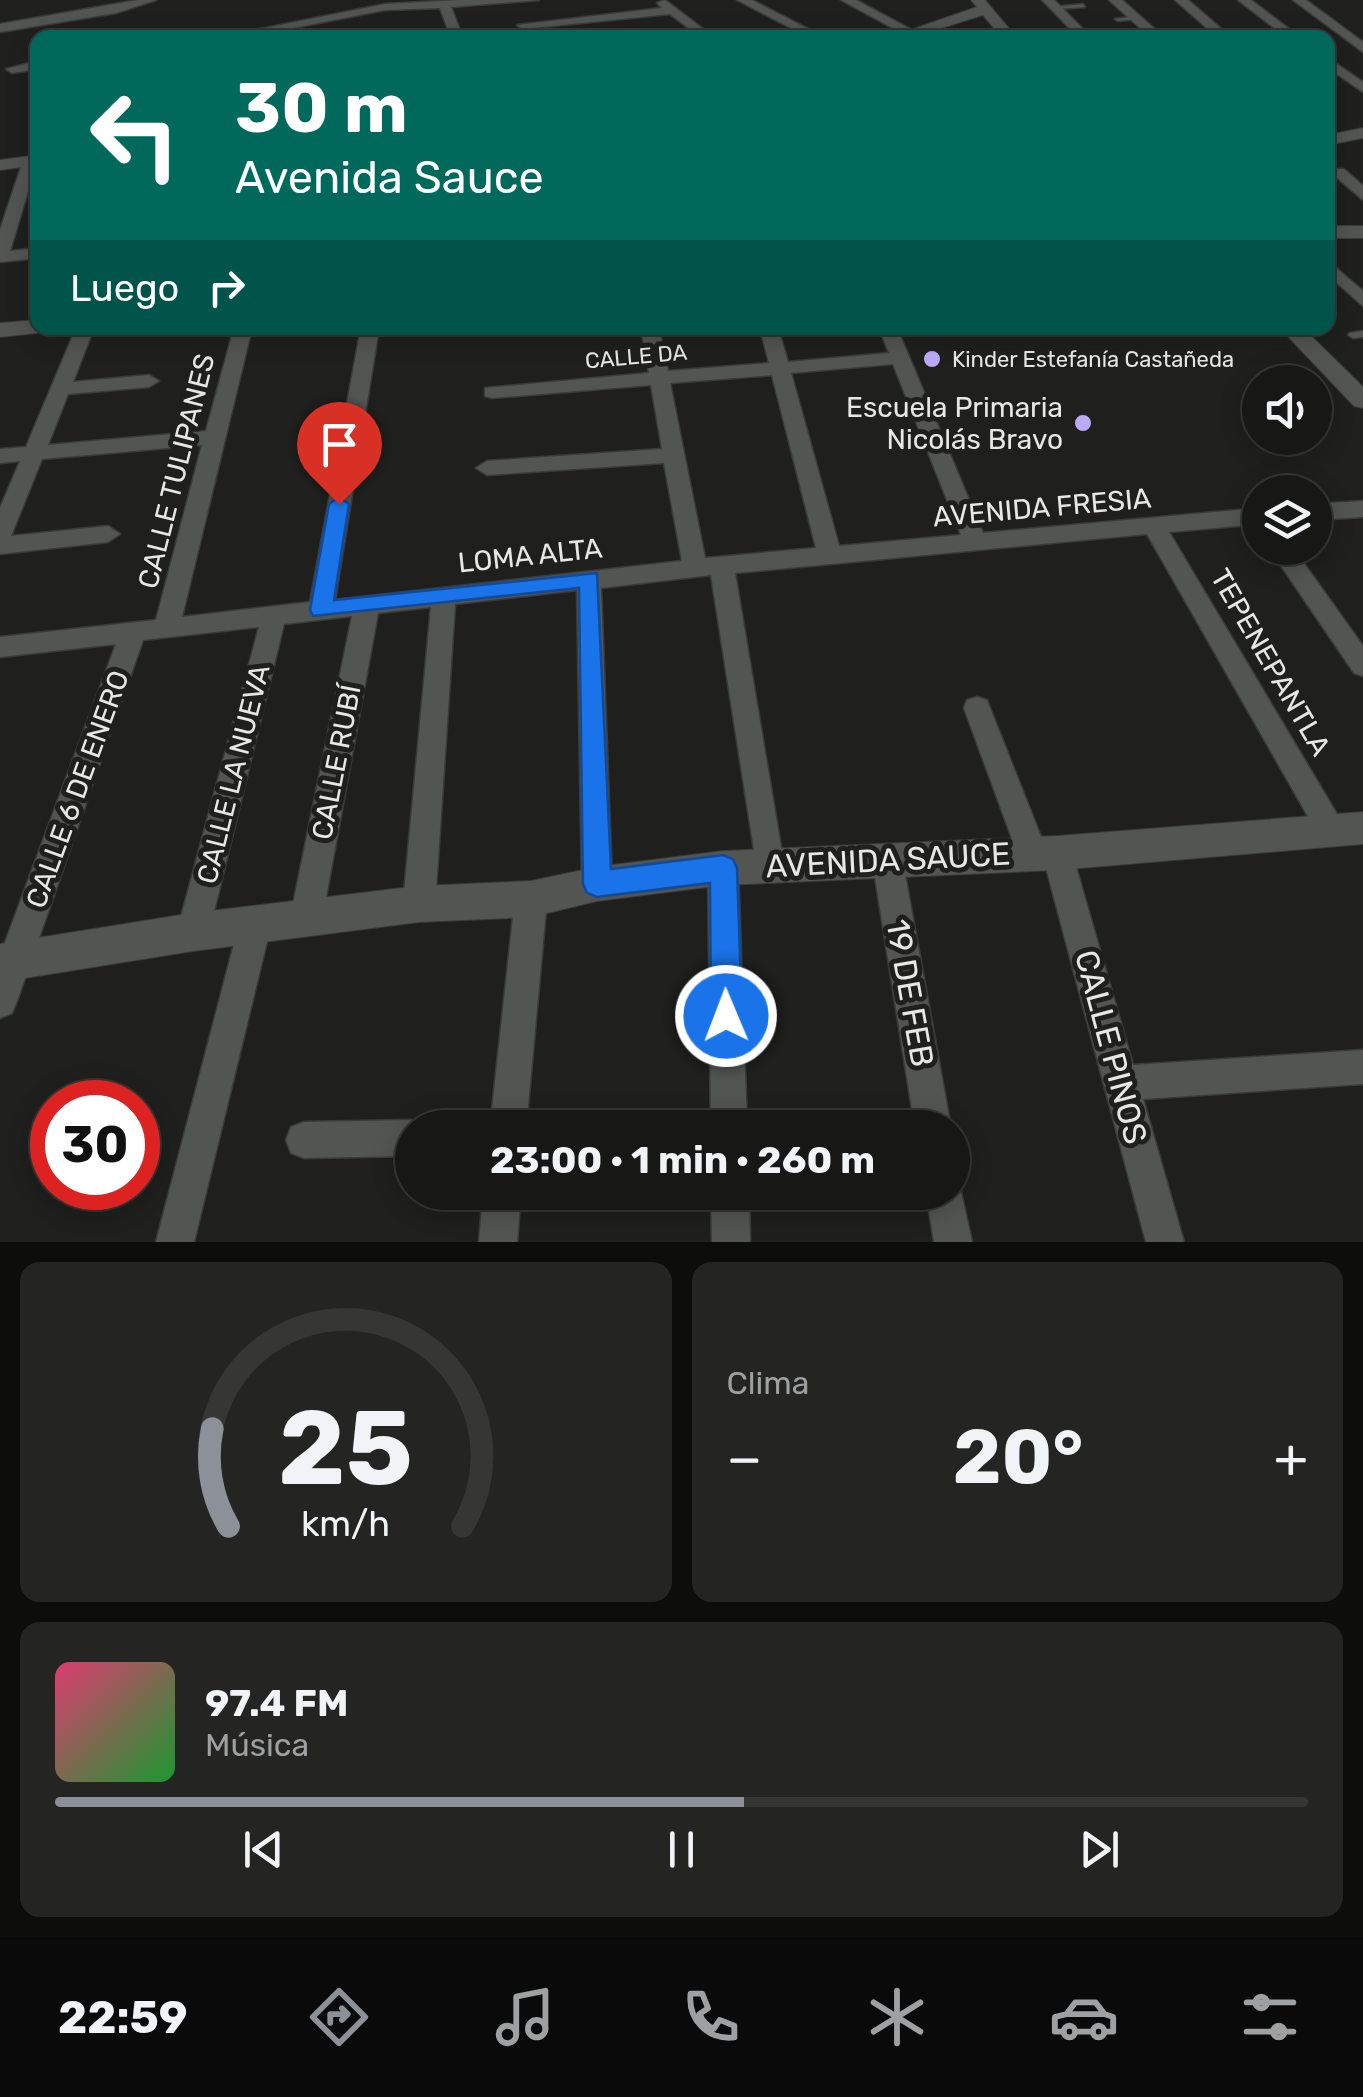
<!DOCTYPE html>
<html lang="es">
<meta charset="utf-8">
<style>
:root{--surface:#171816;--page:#242523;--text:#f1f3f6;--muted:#9ea0a1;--line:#363735;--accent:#8c9099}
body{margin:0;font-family:Rubik,sans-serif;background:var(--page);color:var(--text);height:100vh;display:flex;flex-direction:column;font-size:38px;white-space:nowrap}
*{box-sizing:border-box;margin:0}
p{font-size:32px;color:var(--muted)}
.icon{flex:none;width:55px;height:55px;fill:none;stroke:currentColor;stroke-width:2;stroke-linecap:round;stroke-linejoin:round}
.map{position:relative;height:1242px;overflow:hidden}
.sheet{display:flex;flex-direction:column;gap:20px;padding:20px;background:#0d0d0c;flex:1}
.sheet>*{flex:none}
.top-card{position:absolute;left:30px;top:30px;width:1305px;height:305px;border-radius:20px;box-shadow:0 5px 25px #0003,0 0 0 2px var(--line);background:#00695c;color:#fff;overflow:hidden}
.tools{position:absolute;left:1242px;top:365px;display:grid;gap:20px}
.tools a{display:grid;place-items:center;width:90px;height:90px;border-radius:50%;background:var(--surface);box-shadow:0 5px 25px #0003,0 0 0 2px var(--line);font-size:50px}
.speed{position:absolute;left:30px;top:1080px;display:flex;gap:20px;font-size:50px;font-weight:700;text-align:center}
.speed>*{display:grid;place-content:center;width:130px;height:130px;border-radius:50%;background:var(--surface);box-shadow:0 5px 25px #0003,0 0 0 2px var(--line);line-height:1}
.speed .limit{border:15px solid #d22;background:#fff;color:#111}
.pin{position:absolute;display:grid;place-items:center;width:85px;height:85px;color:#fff;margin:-102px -42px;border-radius:50% 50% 50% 0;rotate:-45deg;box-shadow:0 0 10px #0007}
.pin .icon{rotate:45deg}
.me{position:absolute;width:110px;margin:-55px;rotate:359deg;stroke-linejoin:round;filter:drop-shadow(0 0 8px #0008)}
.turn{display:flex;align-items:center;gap:35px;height:210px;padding:0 40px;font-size:45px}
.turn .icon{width:130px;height:130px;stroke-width:2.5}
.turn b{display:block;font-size:70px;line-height:85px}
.then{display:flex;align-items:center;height:95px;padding:0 40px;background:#0003;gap:20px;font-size:38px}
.big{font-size:75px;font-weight:700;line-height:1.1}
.sheet .tile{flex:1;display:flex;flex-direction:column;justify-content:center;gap:15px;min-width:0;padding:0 35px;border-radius:20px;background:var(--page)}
.sheet .dial{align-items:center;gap:0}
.dial svg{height:260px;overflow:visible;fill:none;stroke:var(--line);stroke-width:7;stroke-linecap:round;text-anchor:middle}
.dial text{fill:var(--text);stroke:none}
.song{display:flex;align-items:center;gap:30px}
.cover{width:120px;height:120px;border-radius:15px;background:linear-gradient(135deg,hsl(340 70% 55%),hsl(130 70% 35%))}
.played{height:10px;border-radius:5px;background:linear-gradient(90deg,var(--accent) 55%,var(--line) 55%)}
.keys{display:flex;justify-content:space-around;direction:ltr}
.heat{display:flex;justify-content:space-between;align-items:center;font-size:55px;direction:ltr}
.sheet .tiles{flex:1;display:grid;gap:20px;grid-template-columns:1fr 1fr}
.tile:last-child{grid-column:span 2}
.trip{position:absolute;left:395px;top:1110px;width:575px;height:100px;border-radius:50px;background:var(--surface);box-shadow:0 5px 25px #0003,0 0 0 2px var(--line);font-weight:700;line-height:100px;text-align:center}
.tab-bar{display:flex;height:160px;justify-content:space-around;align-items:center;background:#090a09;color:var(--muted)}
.tab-bar .icon{width:70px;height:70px}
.tab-bar .on{color:var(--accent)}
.tab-bar b{font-size:45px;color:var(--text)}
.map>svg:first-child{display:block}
</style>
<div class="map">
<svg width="1363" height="1242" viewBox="0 0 1363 1242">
<rect width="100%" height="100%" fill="#1f201e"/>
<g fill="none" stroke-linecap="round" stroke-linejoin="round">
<g stroke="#3a3b39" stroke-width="3">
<g id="lane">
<polygon points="1083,4 1085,7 1056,9 1053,7"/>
<polygon points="1136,16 1138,19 1118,21 1115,19"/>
<polygon points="1363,331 1363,337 1353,338 1348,335 1350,333"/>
</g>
</g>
<g stroke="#3a3b39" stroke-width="3">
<g id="street">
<polygon points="138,0 156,0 116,13 0,32 0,24"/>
<polygon points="461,0 539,0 451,7 463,38 451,38 440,8 385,10 243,38 215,38 385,4"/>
<polygon points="665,0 715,38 650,38 692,31 670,14 523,29 517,25 662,8 657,3"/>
<polygon points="737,0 752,0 826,38 810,38"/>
<polygon points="841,0 856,0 927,38 911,38"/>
<polygon points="1042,0 1054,0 1092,38 1079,38"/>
<polygon points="1109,0 1122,0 1165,38 1151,38"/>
<polygon points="1175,0 1188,0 1232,38 1218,38"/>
<polygon points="1238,0 1251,0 1301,38 1287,38"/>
<polygon points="1293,0 1306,0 1363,42 1363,52"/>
<polygon points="1328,58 1363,82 1363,92 1328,68"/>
<polygon points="38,61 38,69 12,73 6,69"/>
<polygon points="30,157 37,161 10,251 38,248 38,258 0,262 0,230 23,161"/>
<polygon points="1334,169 1344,169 1363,186 1363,200 1334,175"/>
<polygon points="1328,261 1363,291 1363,306 1328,275"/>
<path d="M76 328H94L73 382 149 375 159 381 149 387 68 394 48 445 206 431 234 328H252L182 617 310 602 361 328H379L335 600 682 561 664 463 487 475 476 468 487 461 662 449 651 385 492 398 485 396V388L649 373 641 328H659L668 371 769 363 760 328H778L788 362 889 353 879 328H897L983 533 1260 508V524L1169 532 1347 831 1342 841 1332 844 1322 841 1147 534 735 573 784 865 780 875 769 879 758 875 711 575 601 588 612 884 608 894 597 899 586 894 582 884 577 590 455 604 435 904 430 915 419 919 408 915 403 904 431 607 378 613 322 919 317 930 306 934 295 930 290 919 352 616 284 624 209 932 204 943 193 948 182 943 177 932 259 627 143 640 17 1001 12 1013 0 1018V956L116 644 0 657V637L156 620 202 445 42 459 11 536 108 526 120 534 108 542 0 554V508L20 461 0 463V449L26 447ZM893 364 961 535 839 546 791 373ZM772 375 816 548 705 558 670 383Z"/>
<polygon points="1363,501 1363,517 1315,520 1315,504"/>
<polygon points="1269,548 1293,548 1363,646 1363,676 1354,673"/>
<polygon points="977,697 987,700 990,708 1045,847 1057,839 1068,843 1072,853 1133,1065 1363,1050 1363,1084 1143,1099 1184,1242 1146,1242 1044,860 1032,867 1021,863 964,708 967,700"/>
<polygon points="887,844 898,848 902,858 951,1128 915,1128 872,858 876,848"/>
<polygon points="723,854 734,858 738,868 747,1128 711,1128 708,868 712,858"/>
<polygon points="531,884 542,888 547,899 526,1128 490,1128 515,899 520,888"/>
<polygon points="255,910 266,914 271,925 194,1242 156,1242 239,925 244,914"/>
<polygon points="412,1120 426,1128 412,1128 412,1156 304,1158 291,1153 286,1140 291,1127 304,1122"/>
<polygon points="952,1176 958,1179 972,1242 934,1242 926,1192 952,1192"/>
<polygon points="483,1192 521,1192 517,1242 479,1242"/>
<polygon points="711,1192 749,1192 750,1242 712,1242"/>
</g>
</g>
<g stroke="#3a3b39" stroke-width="2">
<g id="secondary">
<polygon points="971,0 985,0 1017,38 1002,38 983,15 910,38 887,38 977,7"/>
<polygon points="1363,128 1363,138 1328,145 1328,135"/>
<polygon points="38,155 38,165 0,170 0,160"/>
<rect x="1328" y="226" width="35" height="12"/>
<polygon points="38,320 38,328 49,328 46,332 0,337 0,323"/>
<polygon points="1280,328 1303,328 1363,387 1363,408 1354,406"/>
<polygon points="1363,812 1363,844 1057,870 723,885 597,901 531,917 419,922 193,951 0,982 0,944 193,913 419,886 531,881 597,867 723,851 1057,836"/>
</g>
</g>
<use href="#lane" fill="#535553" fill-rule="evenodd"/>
<use href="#street" fill="#535553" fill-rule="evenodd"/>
<use href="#secondary" fill="#535553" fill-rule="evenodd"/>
</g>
<polygon fill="#1a73e8" stroke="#114b97" stroke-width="2.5" points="339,497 349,504 334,600 597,573 611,869 723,855 733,859 737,868 742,1016 737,1027 726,1032 716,1027 711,1016 710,883 597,897 587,893 583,884 579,588 313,616 310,610 329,504"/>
<g fill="#bbaaf6" stroke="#1f201e" stroke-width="4">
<circle cx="932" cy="359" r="10"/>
<circle cx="1083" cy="423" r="10"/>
</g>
<g text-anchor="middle" stroke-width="10" stroke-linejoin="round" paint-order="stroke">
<g font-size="22" fill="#e6e7e6" stroke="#1f201e">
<text transform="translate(636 356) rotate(-5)" y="8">CALLE DA</text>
</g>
<g font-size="22" fill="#e6e7e6" stroke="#1f201e" text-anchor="start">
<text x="952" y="367">Kinder Estefanía Castañeda</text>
</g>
<g font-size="28" fill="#e6e7e6" stroke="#1f201e" text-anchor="end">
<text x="1063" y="417">Escuela Primaria<tspan x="1063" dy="32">Nicolás Bravo</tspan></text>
</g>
<g font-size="28" fill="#e6e7e6" stroke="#1f201e">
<text transform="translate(176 471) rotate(-76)" y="10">CALLE TULIPANES</text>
<text transform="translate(1042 507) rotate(-5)" y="10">AVENIDA FRESIA</text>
<text transform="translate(530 555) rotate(-6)" y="10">LOMA ALTA</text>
<text transform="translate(1271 662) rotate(60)" y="10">TEPENEPANTLA</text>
<text transform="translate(336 762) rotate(-79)" y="10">CALLE RUBÍ</text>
<text transform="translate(233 774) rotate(-76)" y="10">CALLE LA NUEVA</text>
<text transform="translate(77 789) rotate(-70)" y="10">CALLE 6 DE ENERO</text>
</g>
<g font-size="32" fill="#e6e7e6" stroke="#1f201e">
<text transform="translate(888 860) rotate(-3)" y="11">AVENIDA SAUCE</text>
<text transform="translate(910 993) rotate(80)" y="11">19 DE FEB</text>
<text transform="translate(1111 1047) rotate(75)" y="11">CALLE PINOS</text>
</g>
</g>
</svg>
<div class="tools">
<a><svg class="icon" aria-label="sound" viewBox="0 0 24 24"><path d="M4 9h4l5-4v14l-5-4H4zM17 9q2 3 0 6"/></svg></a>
<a><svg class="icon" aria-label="layers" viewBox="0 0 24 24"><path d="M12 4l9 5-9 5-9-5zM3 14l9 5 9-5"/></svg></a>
</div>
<div class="speed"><div class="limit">30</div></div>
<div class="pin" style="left:339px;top:504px;background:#d93025"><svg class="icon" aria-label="arrive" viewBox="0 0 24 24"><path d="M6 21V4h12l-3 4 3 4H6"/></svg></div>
<svg class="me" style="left:726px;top:1016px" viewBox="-20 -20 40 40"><circle r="17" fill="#1a73e8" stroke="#fff" stroke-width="3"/><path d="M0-11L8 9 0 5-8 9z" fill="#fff"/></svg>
<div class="trip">23:00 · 1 min · 260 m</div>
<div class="top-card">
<div class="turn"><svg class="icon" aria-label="left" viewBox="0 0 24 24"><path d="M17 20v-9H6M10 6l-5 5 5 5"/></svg><div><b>30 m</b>Avenida Sauce</div></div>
<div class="then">Luego<svg class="icon" aria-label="right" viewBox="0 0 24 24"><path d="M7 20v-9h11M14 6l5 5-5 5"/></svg></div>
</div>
</div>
<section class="sheet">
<div class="tiles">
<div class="tile dial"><svg viewBox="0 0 100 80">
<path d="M14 69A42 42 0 1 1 86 69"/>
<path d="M14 69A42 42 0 0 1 9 39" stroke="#8c9099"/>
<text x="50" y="56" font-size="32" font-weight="700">25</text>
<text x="50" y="72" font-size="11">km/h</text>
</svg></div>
<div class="tile"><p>Clima</p>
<div class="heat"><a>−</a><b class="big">20°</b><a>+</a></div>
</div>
<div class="tile">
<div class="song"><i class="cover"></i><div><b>97.4 FM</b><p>Música</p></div></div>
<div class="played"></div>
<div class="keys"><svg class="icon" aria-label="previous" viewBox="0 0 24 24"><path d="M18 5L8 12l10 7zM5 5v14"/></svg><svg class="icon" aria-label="pause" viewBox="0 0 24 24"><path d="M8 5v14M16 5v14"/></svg><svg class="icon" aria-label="next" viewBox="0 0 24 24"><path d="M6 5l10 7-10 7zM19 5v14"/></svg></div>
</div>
</div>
</section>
<nav class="tab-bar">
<b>22:59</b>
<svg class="icon on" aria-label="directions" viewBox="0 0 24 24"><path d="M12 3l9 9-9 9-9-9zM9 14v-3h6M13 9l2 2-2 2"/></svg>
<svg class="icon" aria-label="music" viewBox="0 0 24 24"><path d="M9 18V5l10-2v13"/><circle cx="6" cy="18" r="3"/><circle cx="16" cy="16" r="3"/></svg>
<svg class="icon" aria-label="phone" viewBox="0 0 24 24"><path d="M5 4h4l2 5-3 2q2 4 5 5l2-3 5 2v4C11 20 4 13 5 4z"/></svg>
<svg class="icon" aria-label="climate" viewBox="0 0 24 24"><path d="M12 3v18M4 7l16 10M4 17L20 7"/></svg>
<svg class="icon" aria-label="car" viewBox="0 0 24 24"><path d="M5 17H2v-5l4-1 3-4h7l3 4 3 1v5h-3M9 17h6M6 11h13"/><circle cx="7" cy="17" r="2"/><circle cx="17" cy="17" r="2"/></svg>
<svg class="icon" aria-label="filters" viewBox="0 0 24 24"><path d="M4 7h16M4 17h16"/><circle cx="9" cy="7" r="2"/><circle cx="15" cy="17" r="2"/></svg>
</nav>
